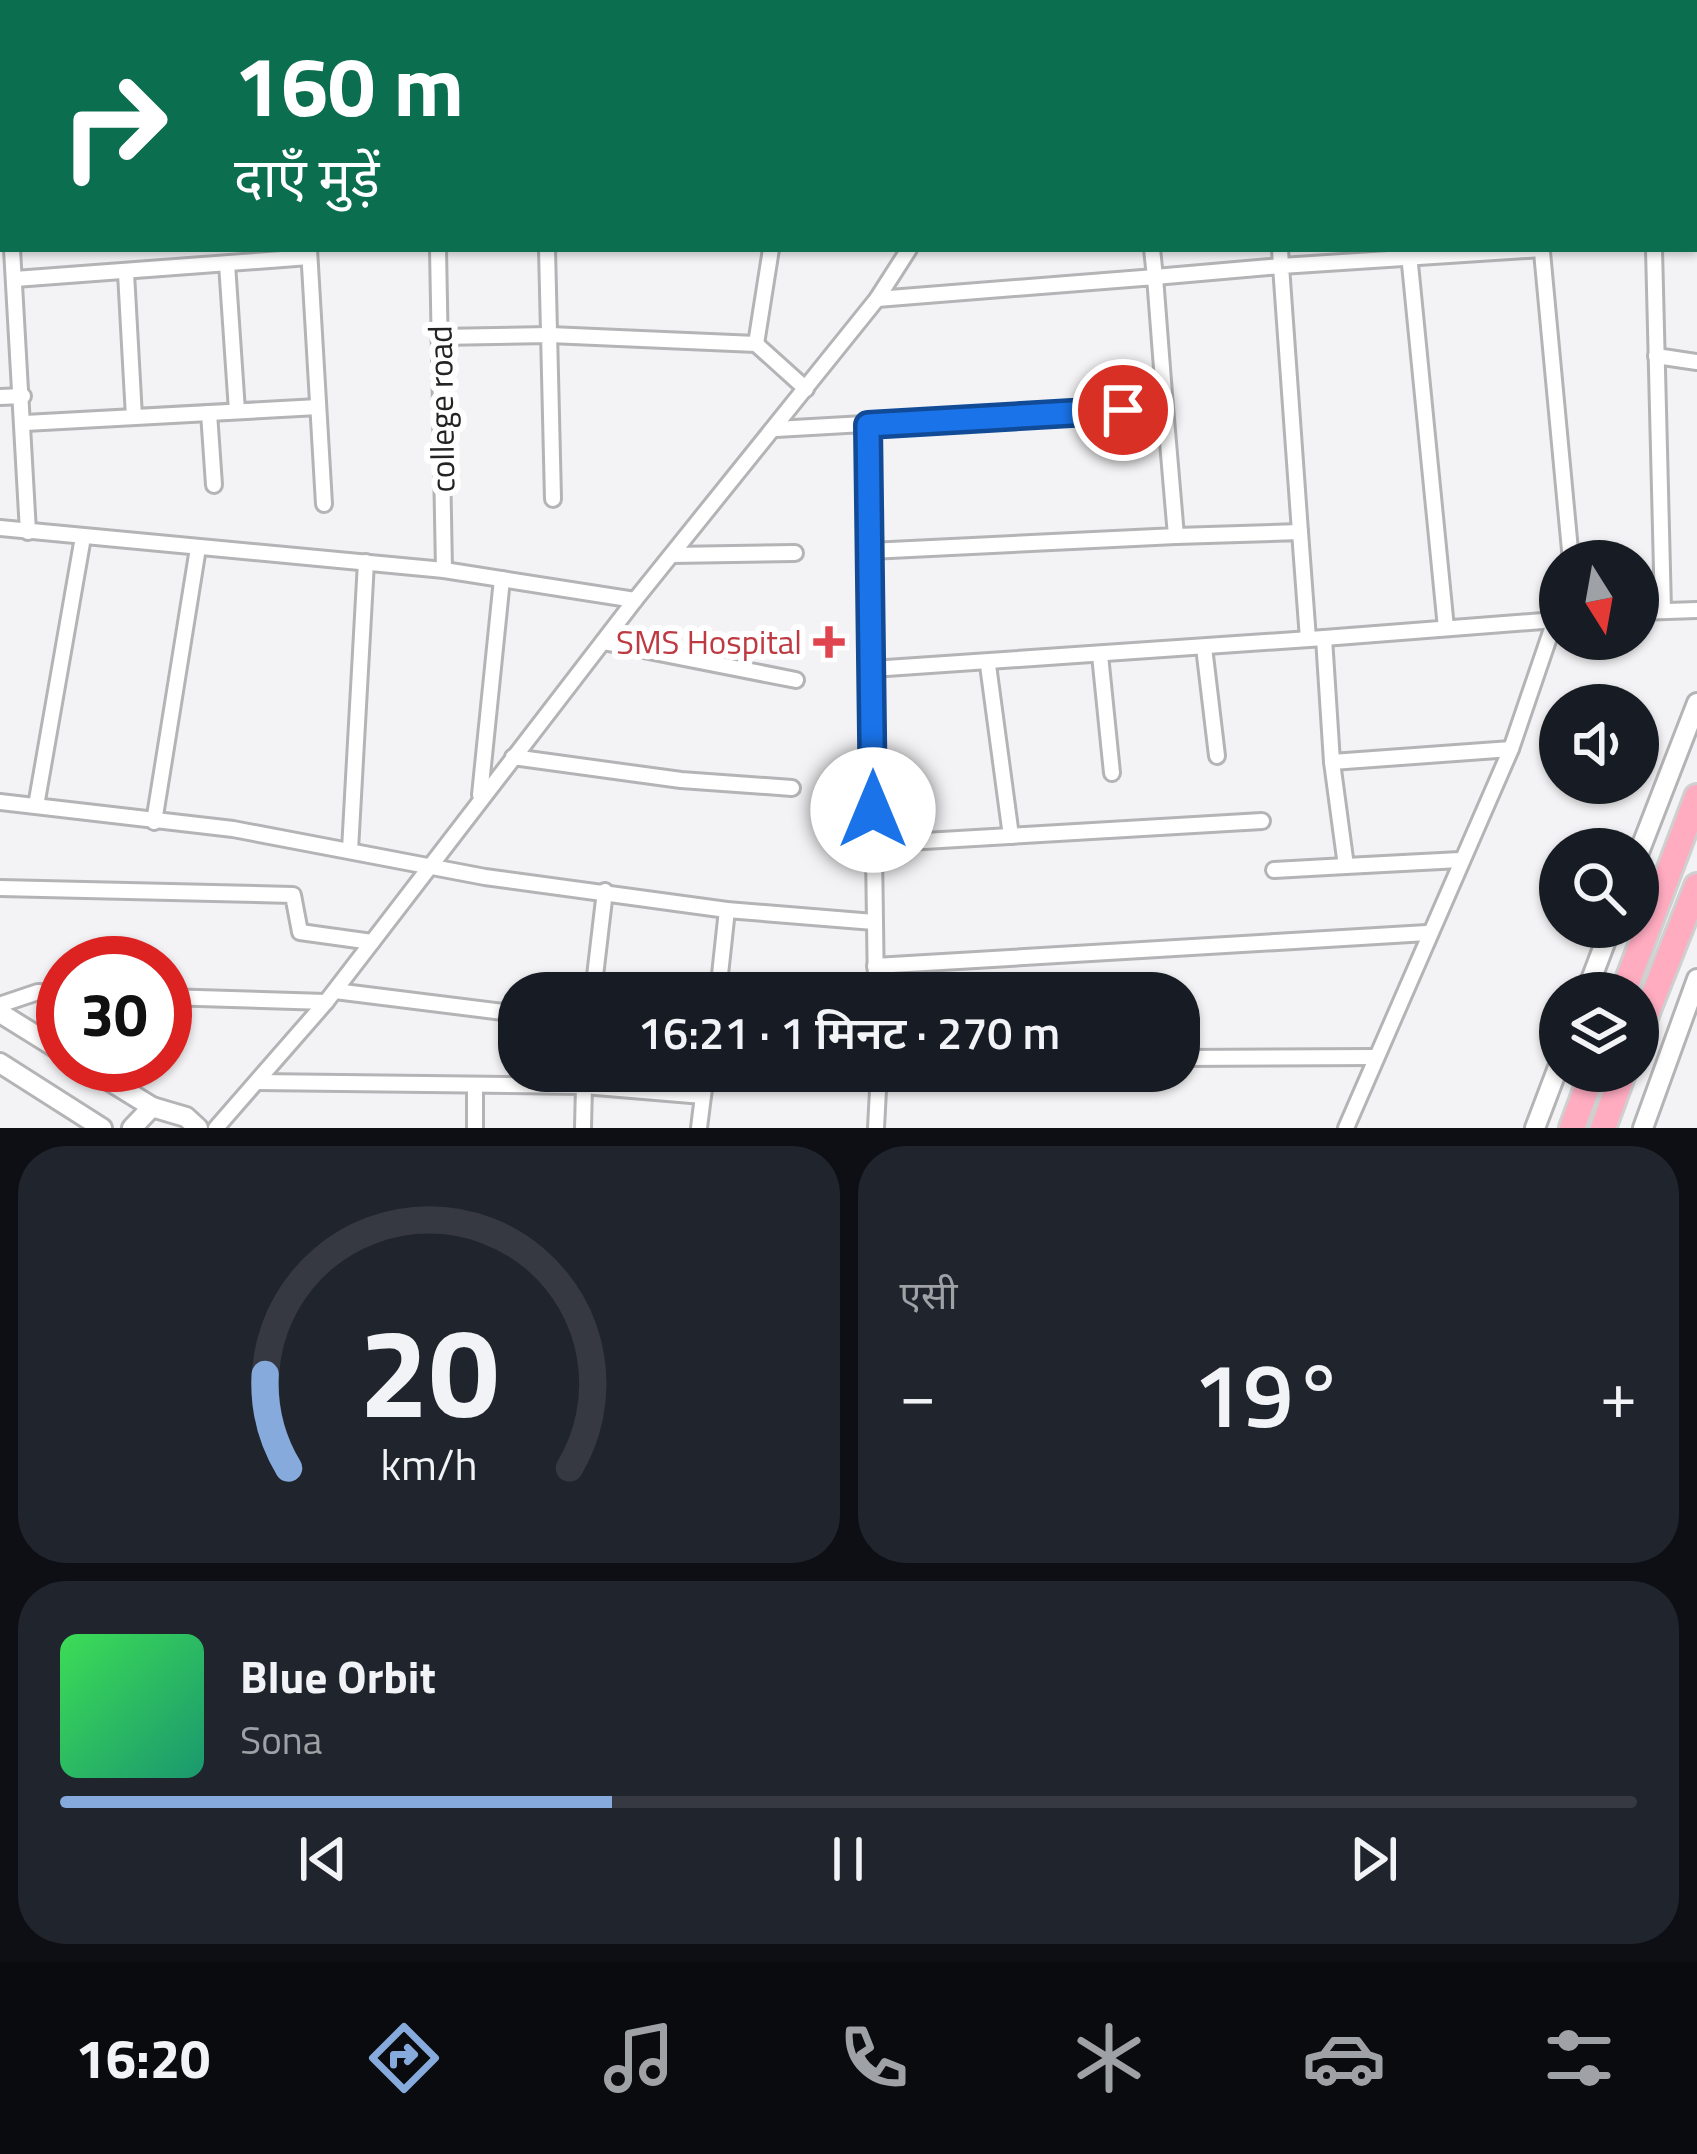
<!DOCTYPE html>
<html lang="hi">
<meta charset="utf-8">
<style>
:root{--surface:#171b24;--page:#20242c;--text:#f1f3f6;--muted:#9ea1a6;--line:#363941;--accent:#85aadb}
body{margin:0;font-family:"Titillium Web","Noto Sans Devanagari",sans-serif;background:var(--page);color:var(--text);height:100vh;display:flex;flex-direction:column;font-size:45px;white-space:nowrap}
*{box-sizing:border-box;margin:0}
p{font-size:39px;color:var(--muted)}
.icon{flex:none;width:66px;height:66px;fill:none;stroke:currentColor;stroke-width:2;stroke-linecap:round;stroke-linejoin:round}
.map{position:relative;height:1128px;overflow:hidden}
.drawer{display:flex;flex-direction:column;gap:18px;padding:18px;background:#0d0f14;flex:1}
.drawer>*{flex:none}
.guide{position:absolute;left:0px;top:0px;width:1698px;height:252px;box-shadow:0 3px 9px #0004;background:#0b6e4f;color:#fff;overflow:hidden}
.needle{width:78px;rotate:169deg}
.controls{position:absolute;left:1539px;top:540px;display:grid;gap:24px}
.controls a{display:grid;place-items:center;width:120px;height:120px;border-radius:50%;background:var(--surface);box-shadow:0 3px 9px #0004;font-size:60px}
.speed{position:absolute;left:36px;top:936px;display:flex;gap:24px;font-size:60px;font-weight:700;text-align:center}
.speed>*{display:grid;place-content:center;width:156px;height:156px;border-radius:50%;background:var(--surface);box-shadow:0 3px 9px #0004;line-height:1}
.speed .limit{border:18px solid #d22;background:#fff;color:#111}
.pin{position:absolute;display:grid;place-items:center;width:102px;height:102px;color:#fff;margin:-51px;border:6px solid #fff;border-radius:50%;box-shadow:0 3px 12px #0007}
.me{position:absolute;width:132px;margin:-66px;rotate:0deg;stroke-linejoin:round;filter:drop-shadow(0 0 9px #0008)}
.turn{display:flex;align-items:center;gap:42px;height:252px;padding:0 36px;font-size:54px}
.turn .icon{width:156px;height:156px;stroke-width:2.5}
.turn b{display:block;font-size:84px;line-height:102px}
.big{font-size:90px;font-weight:600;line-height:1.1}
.drawer .card{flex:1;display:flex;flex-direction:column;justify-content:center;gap:18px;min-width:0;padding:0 42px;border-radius:48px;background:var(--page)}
.drawer .dial{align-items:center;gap:0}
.dial svg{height:312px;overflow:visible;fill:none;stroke:var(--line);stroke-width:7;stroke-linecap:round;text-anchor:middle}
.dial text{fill:var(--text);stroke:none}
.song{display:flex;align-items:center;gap:36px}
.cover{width:144px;height:144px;border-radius:18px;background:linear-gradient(135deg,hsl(130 70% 55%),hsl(160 70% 35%))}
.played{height:12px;border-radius:6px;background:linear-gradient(90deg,var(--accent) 35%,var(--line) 35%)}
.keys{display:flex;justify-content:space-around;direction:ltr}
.heat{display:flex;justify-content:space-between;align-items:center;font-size:66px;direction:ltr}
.drawer .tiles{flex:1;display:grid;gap:18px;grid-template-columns:1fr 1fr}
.card:last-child{grid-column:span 2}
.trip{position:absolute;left:498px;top:972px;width:702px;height:120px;border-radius:48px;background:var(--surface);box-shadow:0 3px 9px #0004;font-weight:600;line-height:120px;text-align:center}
.tab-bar{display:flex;height:192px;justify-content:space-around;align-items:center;background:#090b0e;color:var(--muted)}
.tab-bar .icon{width:84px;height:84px}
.tab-bar .active{color:var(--accent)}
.tab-bar b{font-size:54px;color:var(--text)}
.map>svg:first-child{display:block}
</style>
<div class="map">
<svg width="1697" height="1128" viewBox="0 0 1697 1128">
<rect width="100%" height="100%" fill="#f3f3f5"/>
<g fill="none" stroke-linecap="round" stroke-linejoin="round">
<g stroke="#b4b4b6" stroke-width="20">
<g id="street">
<polyline points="86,0 86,3"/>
<polyline points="243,0 243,3"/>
<polyline points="337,0 337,3"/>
<polyline points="500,0 517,3"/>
<polyline points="1124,0 1124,3"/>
<polyline points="1263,0 1264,3"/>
<polyline points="1384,0 1384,3"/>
<polyline points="1515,0 1516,3"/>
<polyline points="1642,0 1642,3"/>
<polyline points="187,3 202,0"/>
<polyline points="461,3 461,0"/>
<polyline points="657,3 657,0"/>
<polyline points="809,3 809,0"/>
<polyline points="1098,3 1101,0"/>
<polyline points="1695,27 1697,27"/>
<polyline points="0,118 3,137"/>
<polyline points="1695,193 1697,193"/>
<polyline points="0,238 3,238"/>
<polyline points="12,249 28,532"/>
<polyline points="309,249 324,504"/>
<polyline points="438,249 444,570"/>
<polyline points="547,249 553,499"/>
<polyline points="1152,249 1155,277 1281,266 1280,249"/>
<polyline points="1654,249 1663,610"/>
<polyline points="1542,252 1571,561"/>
<polyline points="1409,254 1446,628"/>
<polyline points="227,264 237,411"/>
<polyline points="126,273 134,417"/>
<polyline points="15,279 309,257"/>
<polyline points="439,337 550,335 756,344 806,389"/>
<polyline points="756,344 771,249"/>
<polyline points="1656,356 1697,362"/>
<polyline points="0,397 23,396"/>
<polyline points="209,413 214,485"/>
<polyline points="25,423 318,407"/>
<polyline points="868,425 876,993"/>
<polyline points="776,429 1165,407 1155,277 877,299"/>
<polyline points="0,528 444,570 635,600"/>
<polyline points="1300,532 1281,266 1542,249"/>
<polyline points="1176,536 1300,532 1308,639"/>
<polyline points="870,551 1176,536 1165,407"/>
<polyline points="672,555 795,553"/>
<polyline points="1638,612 1697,610"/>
<polyline points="603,642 796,680"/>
<polyline points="1204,647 1217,756"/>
<polyline points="1100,655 1112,773"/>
<polyline points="988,665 1011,836"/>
<polyline points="872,669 1324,638"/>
<polyline points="1511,749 1332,762 1324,638 1555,620"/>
<polyline points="513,757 681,780 792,788"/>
<polyline points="1332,762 1346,866 1460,860"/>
<polyline points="480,795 502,579"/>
<polyline points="0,802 233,829 485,877 727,910 874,922"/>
<polyline points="36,806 83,537"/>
<polyline points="154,822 198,548"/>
<polyline points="873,844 1262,821"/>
<polyline points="350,850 366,562"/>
<polyline points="1274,870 1346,866"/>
<polyline points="0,888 293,895 300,932 372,942"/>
<polyline points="875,966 1427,933"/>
<polyline points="595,983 715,993"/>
<polyline points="335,991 519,1014"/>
<polyline points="593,993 605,891"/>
<polyline points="718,993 727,910"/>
<polyline points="165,997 326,1002"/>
<polyline points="1,1014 2,1004 38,992 63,993"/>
<polyline points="1179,1058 1375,1057"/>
<polyline points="585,1071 584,1086 703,1096 707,1071"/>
<polyline points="257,1082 584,1086 583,1128"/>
<polyline points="475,1086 475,1128"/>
<polyline points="216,1128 326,1002 635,600 877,299 909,249"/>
<polyline points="699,1128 703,1096"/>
<polyline points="876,1128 879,1071"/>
<polyline points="1346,1128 1511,749 1555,620 1560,619"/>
</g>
</g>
<g stroke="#b4b4b6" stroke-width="24">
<g id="secondary">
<polyline points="1638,855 1697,703"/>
<polyline points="1586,993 1611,927"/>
<polyline points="0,1013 63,1052"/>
<polyline points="0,1063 102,1128"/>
<polyline points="84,1065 152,1107"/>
<polyline points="132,1128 152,1107 186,1117 198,1128"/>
<polyline points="1535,1128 1560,1062"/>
<polyline points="1643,1128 1697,979"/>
</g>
</g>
<g stroke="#cfcfcf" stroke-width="30">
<g id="highway">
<polyline points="1623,993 1697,797"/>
<polyline points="1638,1035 1697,886"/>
<polyline points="1572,1128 1593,1071"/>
<polyline points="1603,1128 1624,1071"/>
</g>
</g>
<use href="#street" stroke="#fff" stroke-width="14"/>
<use href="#secondary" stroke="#fff" stroke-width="18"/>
<use href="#highway" stroke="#ffabc0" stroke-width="24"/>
</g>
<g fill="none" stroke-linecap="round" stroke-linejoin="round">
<g stroke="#114b97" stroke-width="30">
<polyline id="route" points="873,810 868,425 1123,410"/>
</g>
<use href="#route" stroke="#1a73e8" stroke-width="21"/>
</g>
<path fill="#e0444e" stroke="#fff" stroke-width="4.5" d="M823 624h12v12h12v12h-12v12h-12v-12h-12v-12h12z"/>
<g text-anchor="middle" stroke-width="12" stroke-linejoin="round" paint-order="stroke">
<g font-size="33" fill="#232324" stroke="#fff">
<text transform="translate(441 409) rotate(-91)" y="12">college road</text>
</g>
<g font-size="33" fill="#be3a42" stroke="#fff" text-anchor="end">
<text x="802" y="654">SMS Hospital</text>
</g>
</g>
</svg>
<div class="controls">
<a><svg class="needle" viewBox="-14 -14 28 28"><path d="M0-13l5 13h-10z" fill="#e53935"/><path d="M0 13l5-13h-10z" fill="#9ea1a6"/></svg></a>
<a><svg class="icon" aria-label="sound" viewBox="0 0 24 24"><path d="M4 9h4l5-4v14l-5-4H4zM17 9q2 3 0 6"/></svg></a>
<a><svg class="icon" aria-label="search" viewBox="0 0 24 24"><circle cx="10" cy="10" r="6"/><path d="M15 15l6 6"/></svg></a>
<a><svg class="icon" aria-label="layers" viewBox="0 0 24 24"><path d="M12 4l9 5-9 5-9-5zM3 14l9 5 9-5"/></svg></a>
</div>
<div class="speed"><div class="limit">30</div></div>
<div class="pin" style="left:1123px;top:410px;background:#d93025"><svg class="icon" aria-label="arrive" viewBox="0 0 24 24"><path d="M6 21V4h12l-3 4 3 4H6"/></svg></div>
<svg class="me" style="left:873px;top:810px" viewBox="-20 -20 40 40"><circle r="19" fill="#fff"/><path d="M0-13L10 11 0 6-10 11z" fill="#1a73e8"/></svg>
<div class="trip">16:21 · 1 मिनट · 270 m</div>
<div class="guide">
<div class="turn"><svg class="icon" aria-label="right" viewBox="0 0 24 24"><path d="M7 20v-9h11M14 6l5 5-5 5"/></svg><div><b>160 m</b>दाएँ मुड़ें</div></div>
</div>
</div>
<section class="drawer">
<div class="tiles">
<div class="card dial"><svg viewBox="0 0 100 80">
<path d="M14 69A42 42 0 1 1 86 69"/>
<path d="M14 69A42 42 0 0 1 8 45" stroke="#85aadb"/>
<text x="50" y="56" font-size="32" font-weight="700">20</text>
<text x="50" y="72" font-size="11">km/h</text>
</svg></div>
<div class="card"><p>एसी</p>
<div class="heat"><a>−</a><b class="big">19°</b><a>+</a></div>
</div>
<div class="card">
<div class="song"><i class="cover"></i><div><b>Blue Orbit</b><p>Sona</p></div></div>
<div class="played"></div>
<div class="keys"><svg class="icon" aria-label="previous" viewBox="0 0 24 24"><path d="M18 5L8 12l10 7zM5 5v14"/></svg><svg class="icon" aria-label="pause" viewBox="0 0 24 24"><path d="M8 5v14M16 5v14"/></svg><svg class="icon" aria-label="next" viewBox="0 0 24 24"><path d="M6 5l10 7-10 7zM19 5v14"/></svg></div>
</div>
</div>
</section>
<nav class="tab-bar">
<b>16:20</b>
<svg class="icon active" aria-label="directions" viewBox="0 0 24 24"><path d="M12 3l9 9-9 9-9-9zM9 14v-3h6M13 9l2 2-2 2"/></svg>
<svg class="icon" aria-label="music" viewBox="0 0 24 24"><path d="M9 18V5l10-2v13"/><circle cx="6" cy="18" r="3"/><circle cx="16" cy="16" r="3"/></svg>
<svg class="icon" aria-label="phone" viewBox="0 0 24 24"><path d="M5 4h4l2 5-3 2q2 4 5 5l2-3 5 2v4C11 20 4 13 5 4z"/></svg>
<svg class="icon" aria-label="climate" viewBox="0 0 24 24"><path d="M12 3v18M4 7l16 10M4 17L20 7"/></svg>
<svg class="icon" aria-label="car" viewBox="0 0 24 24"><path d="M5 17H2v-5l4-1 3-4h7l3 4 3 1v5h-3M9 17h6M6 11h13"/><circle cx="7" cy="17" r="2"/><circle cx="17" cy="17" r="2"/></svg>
<svg class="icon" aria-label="filters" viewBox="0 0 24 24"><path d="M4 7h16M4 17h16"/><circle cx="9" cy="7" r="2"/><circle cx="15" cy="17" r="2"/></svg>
</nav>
